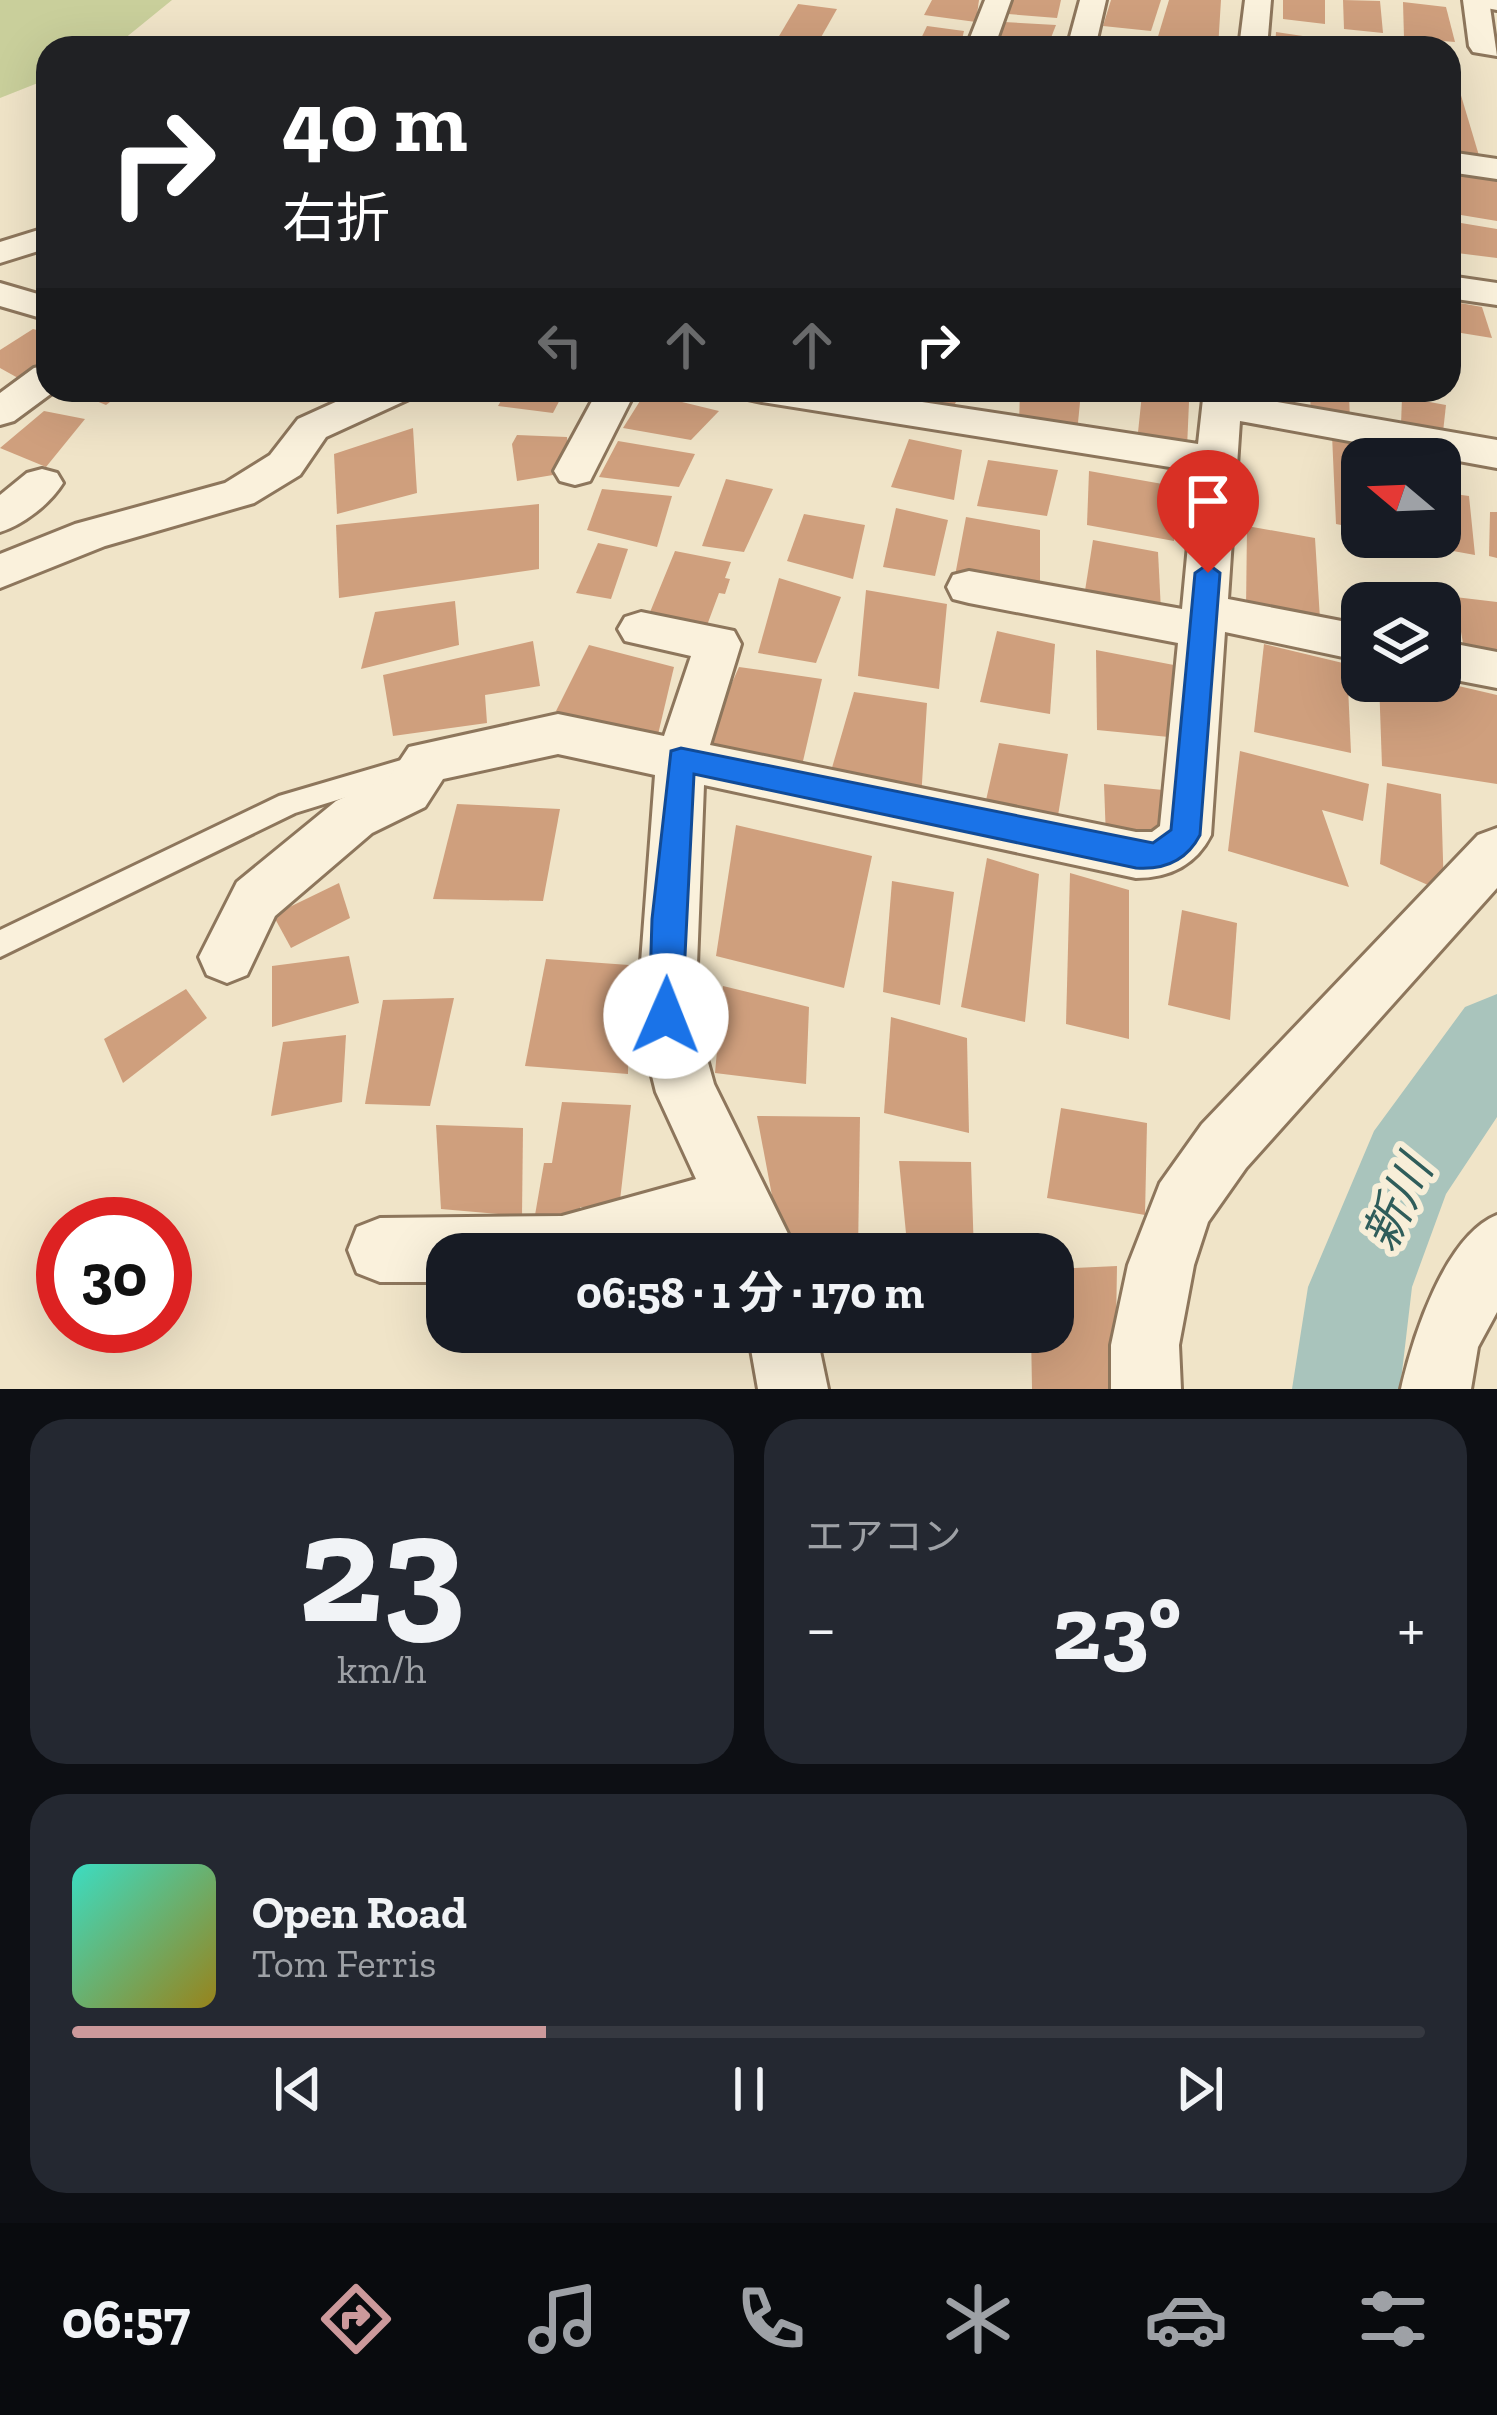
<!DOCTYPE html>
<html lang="ja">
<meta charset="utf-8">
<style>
:root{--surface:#171b24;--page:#242831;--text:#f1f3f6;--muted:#9ea1a6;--line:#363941;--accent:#cc999b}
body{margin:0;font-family:"Zilla Slab","Noto Sans JP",serif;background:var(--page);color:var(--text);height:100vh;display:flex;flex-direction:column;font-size:45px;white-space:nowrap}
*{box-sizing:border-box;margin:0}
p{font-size:39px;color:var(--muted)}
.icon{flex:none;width:66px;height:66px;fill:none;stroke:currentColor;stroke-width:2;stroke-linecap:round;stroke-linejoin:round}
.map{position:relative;height:1389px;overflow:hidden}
.drawer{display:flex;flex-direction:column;gap:30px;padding:30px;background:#0d0f14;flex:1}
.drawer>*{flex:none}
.banner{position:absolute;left:36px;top:36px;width:1425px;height:366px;border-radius:36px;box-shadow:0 12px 48px #0002;background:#202124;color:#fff;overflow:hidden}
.needle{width:78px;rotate:289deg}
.fabs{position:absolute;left:1341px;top:438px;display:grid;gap:24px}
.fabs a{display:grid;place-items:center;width:120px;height:120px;border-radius:24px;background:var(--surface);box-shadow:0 12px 48px #0002;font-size:60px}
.speed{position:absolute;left:36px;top:1197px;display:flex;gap:24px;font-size:60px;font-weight:700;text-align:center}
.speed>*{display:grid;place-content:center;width:156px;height:156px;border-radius:50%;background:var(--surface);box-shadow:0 12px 48px #0002;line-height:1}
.speed .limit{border:18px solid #d22;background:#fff;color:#111}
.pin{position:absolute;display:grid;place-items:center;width:102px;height:102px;color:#fff;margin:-123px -51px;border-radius:50% 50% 50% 0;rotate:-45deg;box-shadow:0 0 12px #0007}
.pin .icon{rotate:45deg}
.me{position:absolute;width:132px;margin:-66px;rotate:1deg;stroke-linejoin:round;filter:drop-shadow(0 0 9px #0008)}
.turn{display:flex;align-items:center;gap:42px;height:252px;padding:0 48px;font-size:54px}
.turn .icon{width:156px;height:156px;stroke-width:2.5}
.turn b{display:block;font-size:84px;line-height:102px}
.lanes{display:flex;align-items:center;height:114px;padding:0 48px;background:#0003;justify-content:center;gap:60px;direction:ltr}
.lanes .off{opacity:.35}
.big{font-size:90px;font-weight:700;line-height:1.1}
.drawer .card{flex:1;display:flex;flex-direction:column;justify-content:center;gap:18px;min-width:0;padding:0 42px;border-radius:36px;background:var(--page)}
.drawer .dial{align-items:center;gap:0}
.dial b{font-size:156px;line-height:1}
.song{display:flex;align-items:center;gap:36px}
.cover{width:144px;height:144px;border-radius:18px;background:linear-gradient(135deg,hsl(170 70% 55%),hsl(50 70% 35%))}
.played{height:12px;border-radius:6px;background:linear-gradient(90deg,var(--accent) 35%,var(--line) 35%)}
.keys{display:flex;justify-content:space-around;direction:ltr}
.heat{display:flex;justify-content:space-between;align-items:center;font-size:66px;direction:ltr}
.drawer .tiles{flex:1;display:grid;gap:30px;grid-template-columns:1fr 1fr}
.card:last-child{grid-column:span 2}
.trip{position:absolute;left:426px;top:1233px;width:648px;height:120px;border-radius:36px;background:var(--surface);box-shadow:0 12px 48px #0002;font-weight:700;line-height:120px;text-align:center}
.tabs{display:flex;height:192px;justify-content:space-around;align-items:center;background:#090b0e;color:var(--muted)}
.tabs .icon{width:84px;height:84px}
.tabs .active{color:var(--accent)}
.tabs b{font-size:54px;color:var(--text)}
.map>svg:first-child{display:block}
</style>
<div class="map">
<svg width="1497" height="1389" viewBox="0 0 1497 1389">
<rect width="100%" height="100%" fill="#f0e4c8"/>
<polygon fill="#c9cf9b" points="0,0 172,0 113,48 48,48 48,79 0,98"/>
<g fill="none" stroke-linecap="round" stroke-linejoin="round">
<polygon fill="#a9c4bc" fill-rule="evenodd" points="1497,994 1497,1117 1446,1194 1412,1287 1400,1389 1292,1389 1308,1287 1374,1131 1465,1007"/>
</g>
<g fill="#cf9f7d">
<polygon points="932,0 979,0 976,22 924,15"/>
<polygon points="1013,0 1061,0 1057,18 1008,14"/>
<polygon points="1111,0 1161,0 1151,31 1103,26"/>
<polygon points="1169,0 1221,0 1218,48 1156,43"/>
<polygon points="1283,0 1325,0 1325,24 1283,19"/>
<polygon points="1343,0 1380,1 1383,33 1344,29"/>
<polygon points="1403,2 1446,7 1455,42 1404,38"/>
<polygon points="798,4 837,9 815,48 772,48"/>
<polygon points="1004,22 1056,25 1047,48 995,48"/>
<polygon points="927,26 964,31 960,48 917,47"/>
<polygon points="1276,32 1323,39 1322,48 1275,48"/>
<polygon points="1449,90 1460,92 1480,159 1449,155"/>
<polygon points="1449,172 1497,180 1497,221 1449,213"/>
<polygon points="1449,221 1497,229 1497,258 1449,252"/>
<polygon points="1449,301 1482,307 1492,338 1449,331"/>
<polygon points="33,329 48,333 48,359 18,378 0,368 0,350"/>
<polygon points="69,390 126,390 106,405"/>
<polygon points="507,390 565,390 553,413 498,406"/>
<polygon points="893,390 961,390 952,411 887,403"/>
<polygon points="1020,390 1081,392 1077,433 1019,424"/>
<polygon points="1310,390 1349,390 1350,425 1311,420"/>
<polygon points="645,393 719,411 691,440 623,428"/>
<polygon points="1142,394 1189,402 1187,448 1137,442"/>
<polygon points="1402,397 1446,405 1443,432 1401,425"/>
<polygon points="44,411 85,419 46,467 0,448"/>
<polygon points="413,428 417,493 337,514 334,454"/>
<polygon points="517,435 567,437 571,472 517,481 512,444"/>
<polygon points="1332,435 1394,452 1395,459 1362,459 1362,529 1336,524"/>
<polygon points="909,439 962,450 954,500 891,487"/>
<polygon points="618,441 695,454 679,487 599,477"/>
<polygon points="988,460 1058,470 1047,516 977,506"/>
<polygon points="1089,471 1174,486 1174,541 1087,525"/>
<polygon points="726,479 773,489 744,552 702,546"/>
<polygon points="602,489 672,496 657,547 587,530"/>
<polygon points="1440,492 1469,496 1475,555 1420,545 1420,537 1440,537"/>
<polygon points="539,504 539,569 339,598 336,525"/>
<polygon points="896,508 948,520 935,576 883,567"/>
<polygon points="1490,512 1497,512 1497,558 1489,556"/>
<polygon points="804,514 865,525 853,579 787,561"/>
<polygon points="966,517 1040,530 1040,595 954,581"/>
<polygon points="1247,526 1315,538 1320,619 1246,610"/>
<polygon points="1093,540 1158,552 1161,611 1084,597"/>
<polygon points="598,543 628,549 611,599 576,593"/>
<polygon points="675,551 731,562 725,578 730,579 725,594 719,593 706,628 648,617"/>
<polygon points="779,578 841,597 816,663 758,653"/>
<polygon points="1366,586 1412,593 1413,603 1365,603"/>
<polygon points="866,590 947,604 939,689 858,676"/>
<polygon points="1455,597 1497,602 1497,663 1465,655"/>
<polygon points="455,601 459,645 361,669 375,612"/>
<polygon points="997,631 1055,644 1050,714 980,702"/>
<polygon points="533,641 540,686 485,695 487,723 393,736 383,675"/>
<polygon points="1264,644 1347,664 1351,753 1254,732"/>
<polygon points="589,645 674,667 656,743 556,711"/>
<polygon points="1096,650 1179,666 1169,737 1097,730"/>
<polygon points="739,667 822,679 800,774 702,750"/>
<polygon points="1379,681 1437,681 1497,695 1497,784 1382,766"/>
<polygon points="854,692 927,703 921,799 829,778"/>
<polygon points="999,743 1068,754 1056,828 984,809"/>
<polygon points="1240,751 1369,784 1363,821 1322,810 1349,887 1228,851"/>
<polygon points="1387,783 1441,794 1444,892 1380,864"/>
<polygon points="1104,784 1163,790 1163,846 1106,839"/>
<polygon points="457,804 560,809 543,901 433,899"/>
<polygon points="736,825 872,856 844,988 716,956"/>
<polygon points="987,858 1039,874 1025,1022 961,1007"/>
<polygon points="1070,873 1129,890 1129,1039 1066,1024"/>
<polygon points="892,881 954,892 940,1005 883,992"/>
<polygon points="339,883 350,918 291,948 273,915"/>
<polygon points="1182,910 1237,923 1230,1020 1168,1005"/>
<polygon points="349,956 359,1003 272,1027 272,966"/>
<polygon points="546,959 629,965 628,1074 525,1066"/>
<polygon points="723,986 809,1007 806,1084 715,1073"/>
<polygon points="186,989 207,1018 123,1083 104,1039"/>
<polygon points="454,998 430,1106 365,1104 383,1000"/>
<polygon points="891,1017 967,1038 969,1133 884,1113"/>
<polygon points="346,1035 342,1102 271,1116 283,1042"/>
<polygon points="562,1102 631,1105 619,1209 580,1207 580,1218 535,1215 544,1163 552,1163"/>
<polygon points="1061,1108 1147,1123 1145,1215 1047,1198"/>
<polygon points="757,1116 860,1117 858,1254 783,1254"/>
<polygon points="436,1125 523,1128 522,1216 441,1209"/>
<polygon points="899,1161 971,1162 974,1254 908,1254"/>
<polygon points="1117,1266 1115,1389 1032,1389 1031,1332 1053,1332 1053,1269"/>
</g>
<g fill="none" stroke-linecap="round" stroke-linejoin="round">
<g stroke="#8d765c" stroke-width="6">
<polygon id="service" points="425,753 434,756 438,763 434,770 295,813 0,957 0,930 279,796"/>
</g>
<g stroke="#8d765c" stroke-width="6">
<g id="minor">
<polygon points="985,0 1011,0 994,48 966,48"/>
<polygon points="1080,0 1106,0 1095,48 1067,48"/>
<polygon points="1245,0 1271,0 1267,48 1239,48"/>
<polygon points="1463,0 1489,0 1497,56 1473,52 1469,46"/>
<polygon points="1449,152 1497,159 1497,179 1449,172"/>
<polygon points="48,227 48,248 0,263 0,242"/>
<polygon points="1449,276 1497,283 1497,305 1449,298"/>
<polygon points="0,283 48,297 48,320 0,306"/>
<polygon points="48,365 48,390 56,390 14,421 0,425 0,393 34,368"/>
<polygon points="362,390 414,390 409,399 326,437 300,475 254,503 105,546 0,588 0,554 75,524 225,483 270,455 298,419"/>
<polygon points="598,390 636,390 590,481 575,485 560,481 554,471"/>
<path d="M743 390H843L1198 444 1204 390H1242V396L1497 440V468L1240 421 1228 599 1362 625V661L1225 632 1211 835C1196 865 1169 878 1136 878L704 785 695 1016 714 1084 798 1254H732L723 1236 657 1254H447V1282H380L357 1273 348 1250 357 1227 380 1218 562 1216 696 1179 656 1092 637 1016 655 775 558 754 443 779 425 807 372 833 275 916 247 975 227 983 207 975 199 957 237 882 336 801 389 777 409 747 558 714 664 736 691 656 625 641 618 629 625 617 641 612 734 631 741 644 710 745 1136 832H1152L1160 826 1178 643 969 603 953 599 947 587 953 575 969 571 1182 609 1195 471 762 402 748 399Z"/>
<path d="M42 469 57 473 63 483C50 504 23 525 0 532V495L27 473Z"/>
<polygon points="1440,641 1497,652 1497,688 1440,677"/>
<polygon points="1497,828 1497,888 1246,1168 1208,1222 1194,1265 1179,1345 1181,1389 1111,1389 1111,1345 1128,1265 1160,1183 1202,1124 1478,835"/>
<path d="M1497 1215V1312L1478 1347 1471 1389H1401C1413 1336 1445 1236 1497 1215Z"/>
<polygon points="748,1332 816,1332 828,1389 758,1389"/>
</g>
</g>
<g stroke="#8d765c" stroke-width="6">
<polygon id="tertiary" points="1476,0 1497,0 1497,10 1481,7"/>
</g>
<use href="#service" fill="#faf1dc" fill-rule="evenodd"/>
<use href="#minor" fill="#faf1dc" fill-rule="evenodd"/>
<use href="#tertiary" fill="#faf1dc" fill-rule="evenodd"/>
</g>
<path fill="#1a73e8" stroke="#114b97" stroke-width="3" d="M1208 564 1220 573 1200 835C1187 860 1164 870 1136 868L694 774 682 1016 677 1027 666 1031 654 1027 649 1016 652 919 671 751 681 748 1153 843 1171 830 1195 573Z"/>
<g text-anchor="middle" stroke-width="12" stroke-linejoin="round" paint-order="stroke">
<g font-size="48" font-style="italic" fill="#2f5d5a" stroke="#f7eed8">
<text transform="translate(1397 1203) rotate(-65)" y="17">新川</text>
</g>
</g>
</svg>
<div class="fabs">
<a><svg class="needle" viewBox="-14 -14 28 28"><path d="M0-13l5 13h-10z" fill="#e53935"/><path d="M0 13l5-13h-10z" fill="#9ea1a6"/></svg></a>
<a><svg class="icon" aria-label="layers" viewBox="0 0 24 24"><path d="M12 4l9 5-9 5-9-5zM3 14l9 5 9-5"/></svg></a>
</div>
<div class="speed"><div class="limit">30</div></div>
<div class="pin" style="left:1208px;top:573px;background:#d93025"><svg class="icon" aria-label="arrive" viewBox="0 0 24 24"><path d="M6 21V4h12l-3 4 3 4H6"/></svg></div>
<svg class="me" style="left:666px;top:1016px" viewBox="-20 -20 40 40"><circle r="19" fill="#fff"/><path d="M0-13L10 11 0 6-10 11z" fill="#1a73e8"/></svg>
<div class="trip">06:58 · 1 分 · 170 m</div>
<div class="banner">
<div class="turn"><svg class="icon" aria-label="right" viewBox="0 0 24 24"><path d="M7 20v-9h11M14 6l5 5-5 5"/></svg><div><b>40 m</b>右折</div></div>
<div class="lanes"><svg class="icon off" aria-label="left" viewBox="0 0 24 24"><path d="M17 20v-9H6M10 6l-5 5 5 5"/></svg><svg class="icon off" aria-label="ahead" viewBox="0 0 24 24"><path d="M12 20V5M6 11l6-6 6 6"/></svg><svg class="icon off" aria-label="ahead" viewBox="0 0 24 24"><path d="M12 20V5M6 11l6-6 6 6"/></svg><svg class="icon" aria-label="right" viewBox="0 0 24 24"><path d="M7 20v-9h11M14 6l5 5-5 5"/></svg></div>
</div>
</div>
<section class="drawer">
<div class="tiles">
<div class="card dial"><b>23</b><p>km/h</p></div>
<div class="card"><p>エアコン</p>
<div class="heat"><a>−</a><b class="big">23°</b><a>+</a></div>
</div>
<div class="card">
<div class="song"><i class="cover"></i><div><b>Open Road</b><p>Tom Ferris</p></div></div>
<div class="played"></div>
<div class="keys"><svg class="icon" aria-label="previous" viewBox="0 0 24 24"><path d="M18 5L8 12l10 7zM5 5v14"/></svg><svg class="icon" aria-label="pause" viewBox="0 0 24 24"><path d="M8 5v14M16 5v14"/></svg><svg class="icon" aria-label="next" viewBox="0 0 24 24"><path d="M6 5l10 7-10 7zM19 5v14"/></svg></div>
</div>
</div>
</section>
<nav class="tabs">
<b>06:57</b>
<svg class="icon active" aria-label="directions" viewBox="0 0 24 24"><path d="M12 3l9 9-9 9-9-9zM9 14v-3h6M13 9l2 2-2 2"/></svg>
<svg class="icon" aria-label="music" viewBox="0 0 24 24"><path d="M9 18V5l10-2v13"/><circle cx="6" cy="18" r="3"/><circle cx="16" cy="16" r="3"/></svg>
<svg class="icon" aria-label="phone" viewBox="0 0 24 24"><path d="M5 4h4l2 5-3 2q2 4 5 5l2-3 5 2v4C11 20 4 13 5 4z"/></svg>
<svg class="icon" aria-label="climate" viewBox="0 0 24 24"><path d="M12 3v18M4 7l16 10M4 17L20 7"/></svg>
<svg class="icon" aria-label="car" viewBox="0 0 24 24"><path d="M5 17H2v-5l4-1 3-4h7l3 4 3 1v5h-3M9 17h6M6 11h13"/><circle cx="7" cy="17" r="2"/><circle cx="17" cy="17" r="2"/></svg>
<svg class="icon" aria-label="filters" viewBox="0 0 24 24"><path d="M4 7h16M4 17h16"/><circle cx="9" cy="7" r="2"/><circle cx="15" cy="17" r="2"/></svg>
</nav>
